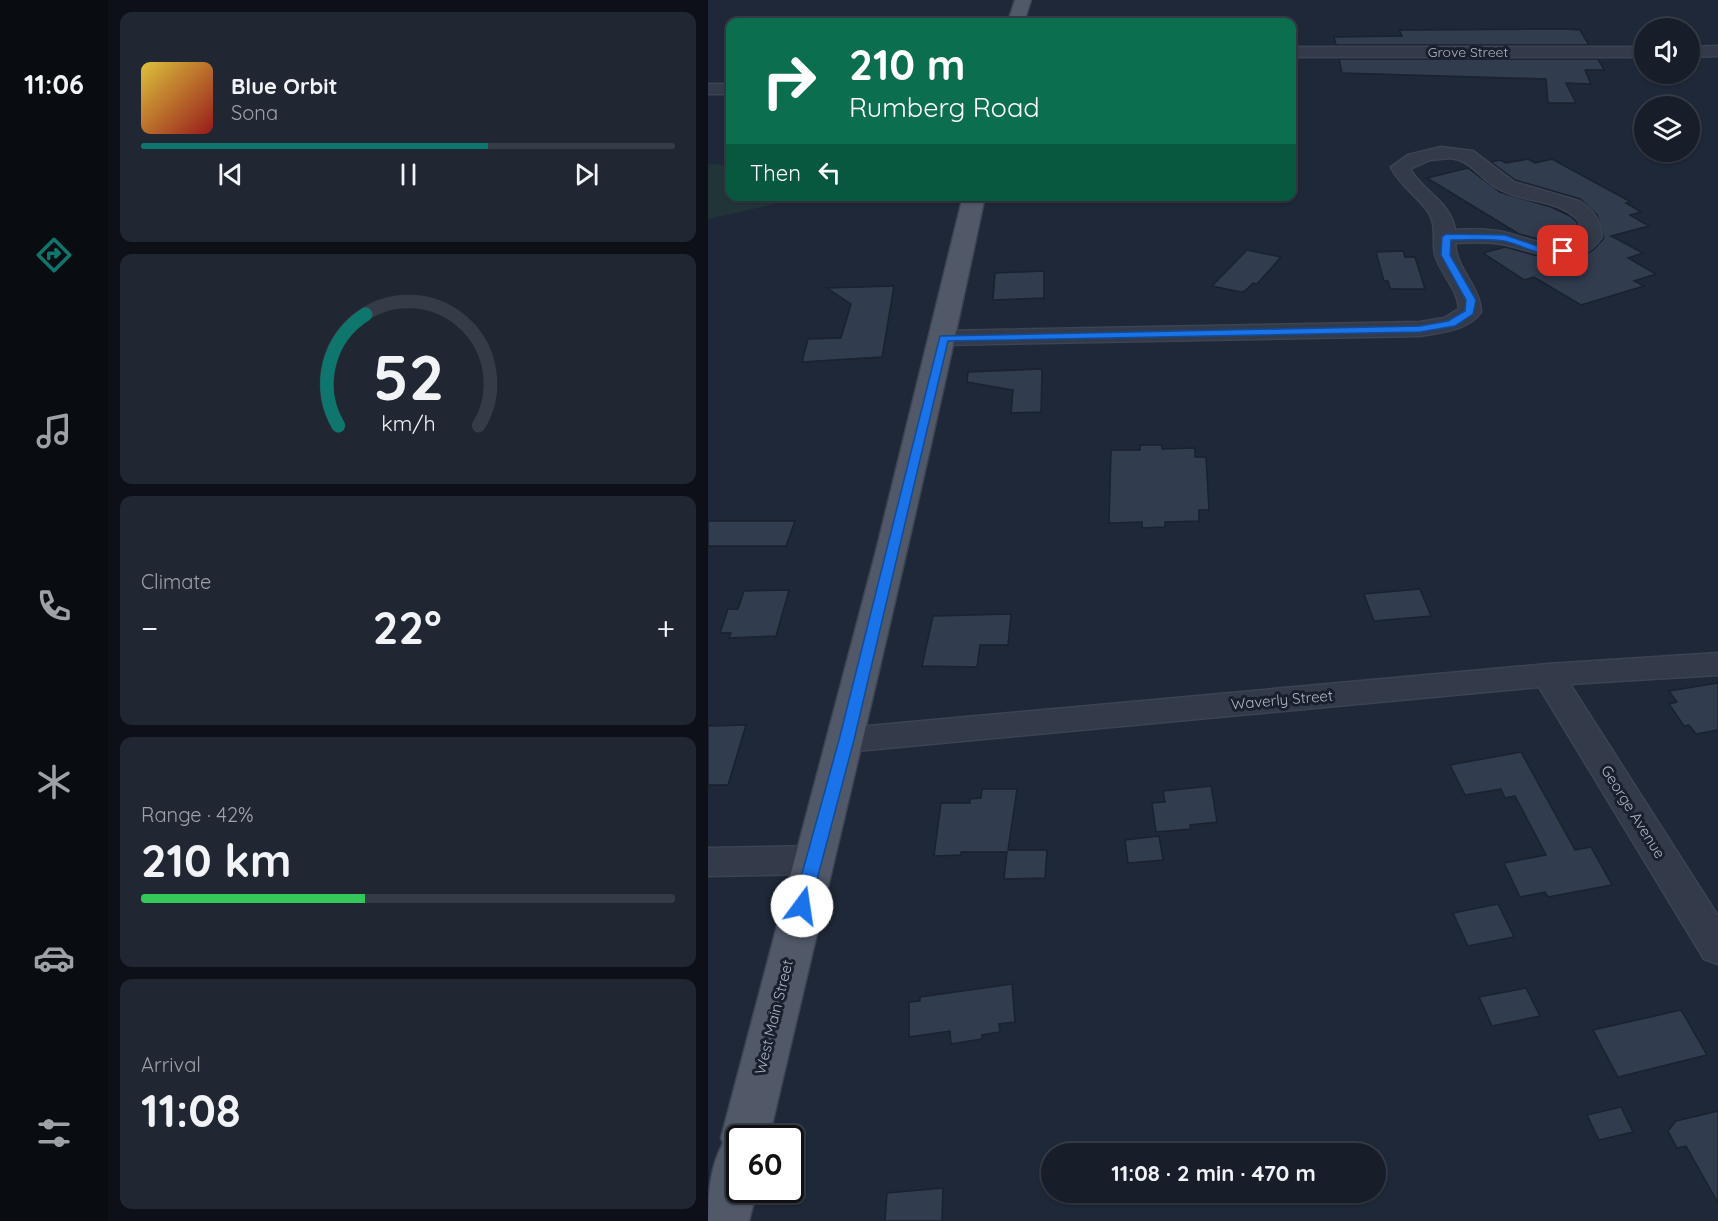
<!DOCTYPE html>
<meta charset="utf-8">
<style>
:root{--surface:#171e2a;--page:#202732;--text:#f1f3f6;--muted:#9ea2a8;--line:#363c47;--accent:#0f766e}
body{margin:0;font-family:Quicksand,sans-serif;background:var(--page);color:var(--text);height:100vh;display:flex;flex-direction:column;font-size:22px;white-space:nowrap}
*{box-sizing:border-box;margin:0}
p{font-size:20px;color:var(--muted)}
.icon{flex:none;width:33px;height:33px;fill:none;stroke:currentColor;stroke-width:2;stroke-linecap:round;stroke-linejoin:round}
.map{position:relative;flex:1;overflow:hidden}
.side{display:flex;flex-direction:column;gap:12px;padding:12px;background:#0d1017;width:600px}
.side>*{flex:none}
.banner{position:absolute;left:18px;top:18px;width:570px;height:183px;border-radius:12px;box-shadow:0 2px 4px #0004,0 0 0 2px var(--line);background:#0b6e4f;color:#fff;overflow:hidden}
.tools{position:absolute;left:926px;top:18px;display:grid;gap:12px}
.tools a{display:grid;place-items:center;width:66px;height:66px;border-radius:50%;background:var(--surface);box-shadow:0 2px 4px #0004,0 0 0 2px var(--line);font-size:30px}
.speed{position:absolute;left:18px;top:1125px;display:flex;gap:12px;font-size:30px;font-weight:700;text-align:center}
.speed>*{display:grid;place-content:center;width:78px;height:78px;border-radius:50%;background:var(--surface);box-shadow:0 2px 4px #0004,0 0 0 2px var(--line);line-height:1}
.speed .limit{border:3px solid #111;border-radius:9px;background:#fff;color:#111}
.pin{position:absolute;display:grid;place-items:center;width:51px;height:51px;color:#fff;margin:-26px;border-radius:12px;box-shadow:0 3px 9px #0006}
.me{position:absolute;width:66px;margin:-33px;rotate:14deg;stroke-linejoin:round;filter:drop-shadow(0 0 4px #0008)}
.turn{display:flex;align-items:center;gap:21px;height:126px;padding:0 24px;font-size:27px}
.turn .icon{width:78px;height:78px;stroke-width:2.5}
.turn b{display:block;font-size:42px;line-height:51px}
.then{display:flex;align-items:center;height:57px;padding:0 24px;background:#0003;gap:12px;font-size:22px}
.big{font-size:45px;font-weight:700;line-height:1.1}
.side .card{flex:1;display:flex;flex-direction:column;justify-content:center;gap:9px;min-width:0;padding:0 21px;border-radius:12px;background:var(--page)}
.side .dial{align-items:center;gap:0}
.dial svg{height:156px;overflow:visible;fill:none;stroke:var(--line);stroke-width:7;stroke-linecap:round;text-anchor:middle}
.dial text{fill:var(--text);stroke:none}
.song{display:flex;align-items:center;gap:18px}
.cover{width:72px;height:72px;border-radius:9px;background:linear-gradient(135deg,hsl(50 70% 55%),hsl(0 70% 35%))}
.played{height:6px;border-radius:3px;background:linear-gradient(90deg,var(--accent) 65%,var(--line) 65%)}
.keys{display:flex;justify-content:space-around;direction:ltr}
.heat{display:flex;justify-content:space-between;align-items:center;font-size:33px;direction:ltr}
.charge{height:9px;border-radius:4px;background:linear-gradient(90deg,#34c759 42%,var(--line) 0)}
.trip{position:absolute;left:333px;top:1143px;width:345px;height:60px;border-radius:30px;background:var(--surface);box-shadow:0 2px 4px #0004,0 0 0 2px var(--line);font-weight:700;line-height:60px;text-align:center}
main{display:flex;flex:1;min-height:0}
.tabs{display:flex;flex-direction:column;width:108px;justify-content:space-around;align-items:center;background:#090c11;color:var(--muted)}
.tabs .icon{width:42px;height:42px}
.tabs .active{color:var(--accent)}
.tabs b{font-size:27px;color:var(--text)}
.map>svg:first-child{display:block}
</style>
<main>
<nav class="tabs">
<b>11:06</b>
<svg class="icon active" aria-label="directions" viewBox="0 0 24 24"><path d="M12 3l9 9-9 9-9-9zM9 14v-3h6M13 9l2 2-2 2"/></svg>
<svg class="icon" aria-label="music" viewBox="0 0 24 24"><path d="M9 18V5l10-2v13"/><circle cx="6" cy="18" r="3"/><circle cx="16" cy="16" r="3"/></svg>
<svg class="icon" aria-label="phone" viewBox="0 0 24 24"><path d="M5 4h4l2 5-3 2q2 4 5 5l2-3 5 2v4C11 20 4 13 5 4z"/></svg>
<svg class="icon" aria-label="climate" viewBox="0 0 24 24"><path d="M12 3v18M4 7l16 10M4 17L20 7"/></svg>
<svg class="icon" aria-label="car" viewBox="0 0 24 24"><path d="M5 17H2v-5l4-1 3-4h7l3 4 3 1v5h-3M9 17h6M6 11h13"/><circle cx="7" cy="17" r="2"/><circle cx="17" cy="17" r="2"/></svg>
<svg class="icon" aria-label="filters" viewBox="0 0 24 24"><path d="M4 7h16M4 17h16"/><circle cx="9" cy="7" r="2"/><circle cx="15" cy="17" r="2"/></svg>
</nav>
<section class="side">
<div class="card">
<div class="song"><i class="cover"></i><div><b>Blue Orbit</b><p>Sona</p></div></div>
<div class="played"></div>
<div class="keys"><svg class="icon" aria-label="previous" viewBox="0 0 24 24"><path d="M18 5L8 12l10 7zM5 5v14"/></svg><svg class="icon" aria-label="pause" viewBox="0 0 24 24"><path d="M8 5v14M16 5v14"/></svg><svg class="icon" aria-label="next" viewBox="0 0 24 24"><path d="M6 5l10 7-10 7zM19 5v14"/></svg></div>
</div>
<div class="card dial"><svg viewBox="0 0 100 80">
<path d="M14 69A42 42 0 1 1 86 69"/>
<path d="M14 69A42 42 0 0 1 28 12" stroke="#0f766e"/>
<text x="50" y="56" font-size="32" font-weight="700">52</text>
<text x="50" y="72" font-size="11">km/h</text>
</svg></div>
<div class="card"><p>Climate</p>
<div class="heat"><a>−</a><b class="big">22°</b><a>+</a></div>
</div>
<div class="card"><p>Range · 42%</p><b class="big">210 km</b><div class="charge"></div></div>
<div class="card"><p>Arrival</p><b class="big">11:08</b></div>
</section>
<div class="map">
<svg width="1010" height="1221" viewBox="0 0 1010 1221">
<rect width="100%" height="100%" fill="#1f2838"/>
<polygon fill="#213539" points="0,164 22,165 22,196 99,197 0,219"/>
<g fill="#313c4f" stroke="#1a212f" stroke-width="1.5">
<polygon points="856,29 872,30 881,45 628,45 626,37 694,36 691,30"/>
<polygon points="631,59 890,59 896,70 877,70 883,84 858,83 868,103 840,103 838,79 634,73"/>
<polygon points="820,159 827,163 844,159 923,202 918,203 933,212 922,215 941,226 903,236 935,253 920,258 948,274 926,281 936,286 873,305 826,277 816,280 775,253 797,247 833,257 861,259 873,256 885,250 896,238 889,215 872,199 807,180 783,162 792,160 798,163"/>
<polygon points="760,168 792,192 843,207 862,216 869,222 871,234 862,239 842,242 811,234 719,178"/>
<polygon points="539,250 573,257 549,284 545,283 537,291 533,292 504,286"/>
<polygon points="695,251 697,257 707,257 717,289 685,289 682,288 680,281 676,281 668,252"/>
<polygon points="336,271 336,298 285,300 287,273"/>
<polygon points="186,286 174,357 94,362 100,339 133,338 143,304 119,288"/>
<polygon points="334,369 333,412 303,413 305,390 259,382 260,372"/>
<polygon points="432,445 454,445 454,449 487,448 487,457 498,457 501,510 491,510 491,521 457,522 457,527 434,528 434,522 401,523 403,450 432,450"/>
<polygon points="0,521 87,521 78,546 0,546"/>
<polygon points="712,589 723,616 666,621 656,594"/>
<polygon points="81,590 68,636 21,638 23,633 12,633 20,609 30,609 36,591"/>
<polygon points="303,614 300,645 272,645 269,667 214,666 225,616"/>
<polygon points="1010,683 1010,730 988,734 981,725 976,726 961,704 969,702 961,691"/>
<polygon points="38,725 20,785 0,785 0,726"/>
<polygon points="813,752 867,850 883,847 904,885 840,897 837,892 812,897 796,863 838,855 807,796 797,798 793,789 757,795 742,765"/>
<polygon points="503,786 509,822 482,825 483,829 448,832 444,803 457,802 455,791"/>
<polygon points="274,789 309,789 300,850 339,850 337,878 296,879 299,852 253,852 253,855 226,856 233,803 262,803 262,799 273,798"/>
<polygon points="451,836 455,860 420,863 417,840"/>
<polygon points="790,904 806,937 760,946 745,913"/>
<polygon points="304,984 307,1022 291,1024 292,1032 274,1035 274,1039 243,1044 242,1031 201,1037 201,1002 212,1001 212,997"/>
<polygon points="818,988 832,1016 784,1026 771,997"/>
<polygon points="973,1010 999,1055 910,1077 885,1030"/>
<polygon points="913,1107 925,1132 891,1140 879,1115"/>
<polygon points="1010,1111 1010,1203 978,1146 969,1148 960,1131 968,1121"/>
<polygon points="235,1188 234,1221 177,1221 179,1193"/>
</g>
<g fill="none" stroke-linecap="round" stroke-linejoin="round">
<g stroke="#3c4352" stroke-width="3">
<g id="minor">
<polygon points="1010,46 1010,56 981,57 981,47"/>
<rect x="584" y="47" width="352" height="10"/>
<rect x="0" y="84" width="22" height="10"/>
<path d="M733 147 765 151 806 182 871 201C886 211 892 220 894 237 870 273 827 251 794 244 779 241 763 242 747 243 748 269 772 286 773 312 760 331 733 332 712 336L235 345 227 343 223 338 227 333 235 331 712 322 736 318 751 309C750 288 732 274 727 254 724 240 729 226 721 213 710 196 692 186 683 167L700 155ZM742 158C765 160 773 181 793 190 818 203 851 199 871 221L873 235C845 256 819 235 789 231 775 229 761 229 747 230 743 202 715 192 702 169L722 160Z"/>
<polygon points="1010,653 1010,675 862,684 1010,916 1010,964 996,959 831,687 138,752 126,748 121,740 126,732 138,728 840,664"/>
<polygon points="105,846 118,850 123,860 118,870 105,874 0,876 0,848"/>
</g>
</g>
<g stroke="#3c4352" stroke-width="3">
<g id="primary">
<polygon points="307,0 323,0 316,22 300,22"/>
<path d="M255 196H277C211 512 134 824 61 1138H32V1190H49L41 1221H0C0 1193 2 1168 15 1143L13 1138 168 551Z"/>
</g>
</g>
<use href="#minor" fill="#333a49" fill-rule="evenodd"/>
<use href="#primary" fill="#515969" fill-rule="evenodd"/>
</g>
<path fill="#1a73e8" stroke="#114b97" stroke-width="1.5" d="M738 234 797 235 832 247 855 248 860 251C843 263 813 244 796 241 779 238 760 240 743 240L742 255 768 300 765 314 747 326 712 332 240 341 146 740 102 906 100 911 94 913 88 911 85 906 131 740 232 336 712 326 740 321 757 311 758 300 733 255 734 237Z"/>
<g text-anchor="middle" stroke-width="6" stroke-linejoin="round" paint-order="stroke">
<g font-size="14" fill="#adb5c5" stroke="#19202d">
<text x="760" y="57">Grove Street</text>
</g>
<g font-size="15" fill="#adb5c5" stroke="#19202d">
<text transform="translate(574 700) rotate(-5)" y="5">Waverly Street</text>
<text transform="translate(925 812) rotate(58)" y="5">George Avenue</text>
<text transform="translate(66 1017) rotate(-76)" y="5">West Main Street</text>
</g>
</g>
</svg>
<div class="tools">
<a><svg class="icon" aria-label="sound" viewBox="0 0 24 24"><path d="M4 9h4l5-4v14l-5-4H4zM17 9q2 3 0 6"/></svg></a>
<a><svg class="icon" aria-label="layers" viewBox="0 0 24 24"><path d="M12 4l9 5-9 5-9-5zM3 14l9 5 9-5"/></svg></a>
</div>
<div class="speed"><div class="limit">60</div></div>
<div class="pin" style="left:855px;top:251px;background:#d93025"><svg class="icon" aria-label="arrive" viewBox="0 0 24 24"><path d="M6 21V4h12l-3 4 3 4H6"/></svg></div>
<svg class="me" style="left:94px;top:906px" viewBox="-20 -20 40 40"><circle r="19" fill="#fff"/><path d="M0-13L10 11 0 6-10 11z" fill="#1a73e8"/></svg>
<div class="trip">11:08 · 2 min · 470 m</div>
<div class="banner">
<div class="turn"><svg class="icon" aria-label="right" viewBox="0 0 24 24"><path d="M7 20v-9h11M14 6l5 5-5 5"/></svg><div><b>210 m</b>Rumberg Road</div></div>
<div class="then">Then<svg class="icon" aria-label="left" viewBox="0 0 24 24"><path d="M17 20v-9H6M10 6l-5 5 5 5"/></svg></div>
</div>
</div>
</main>
